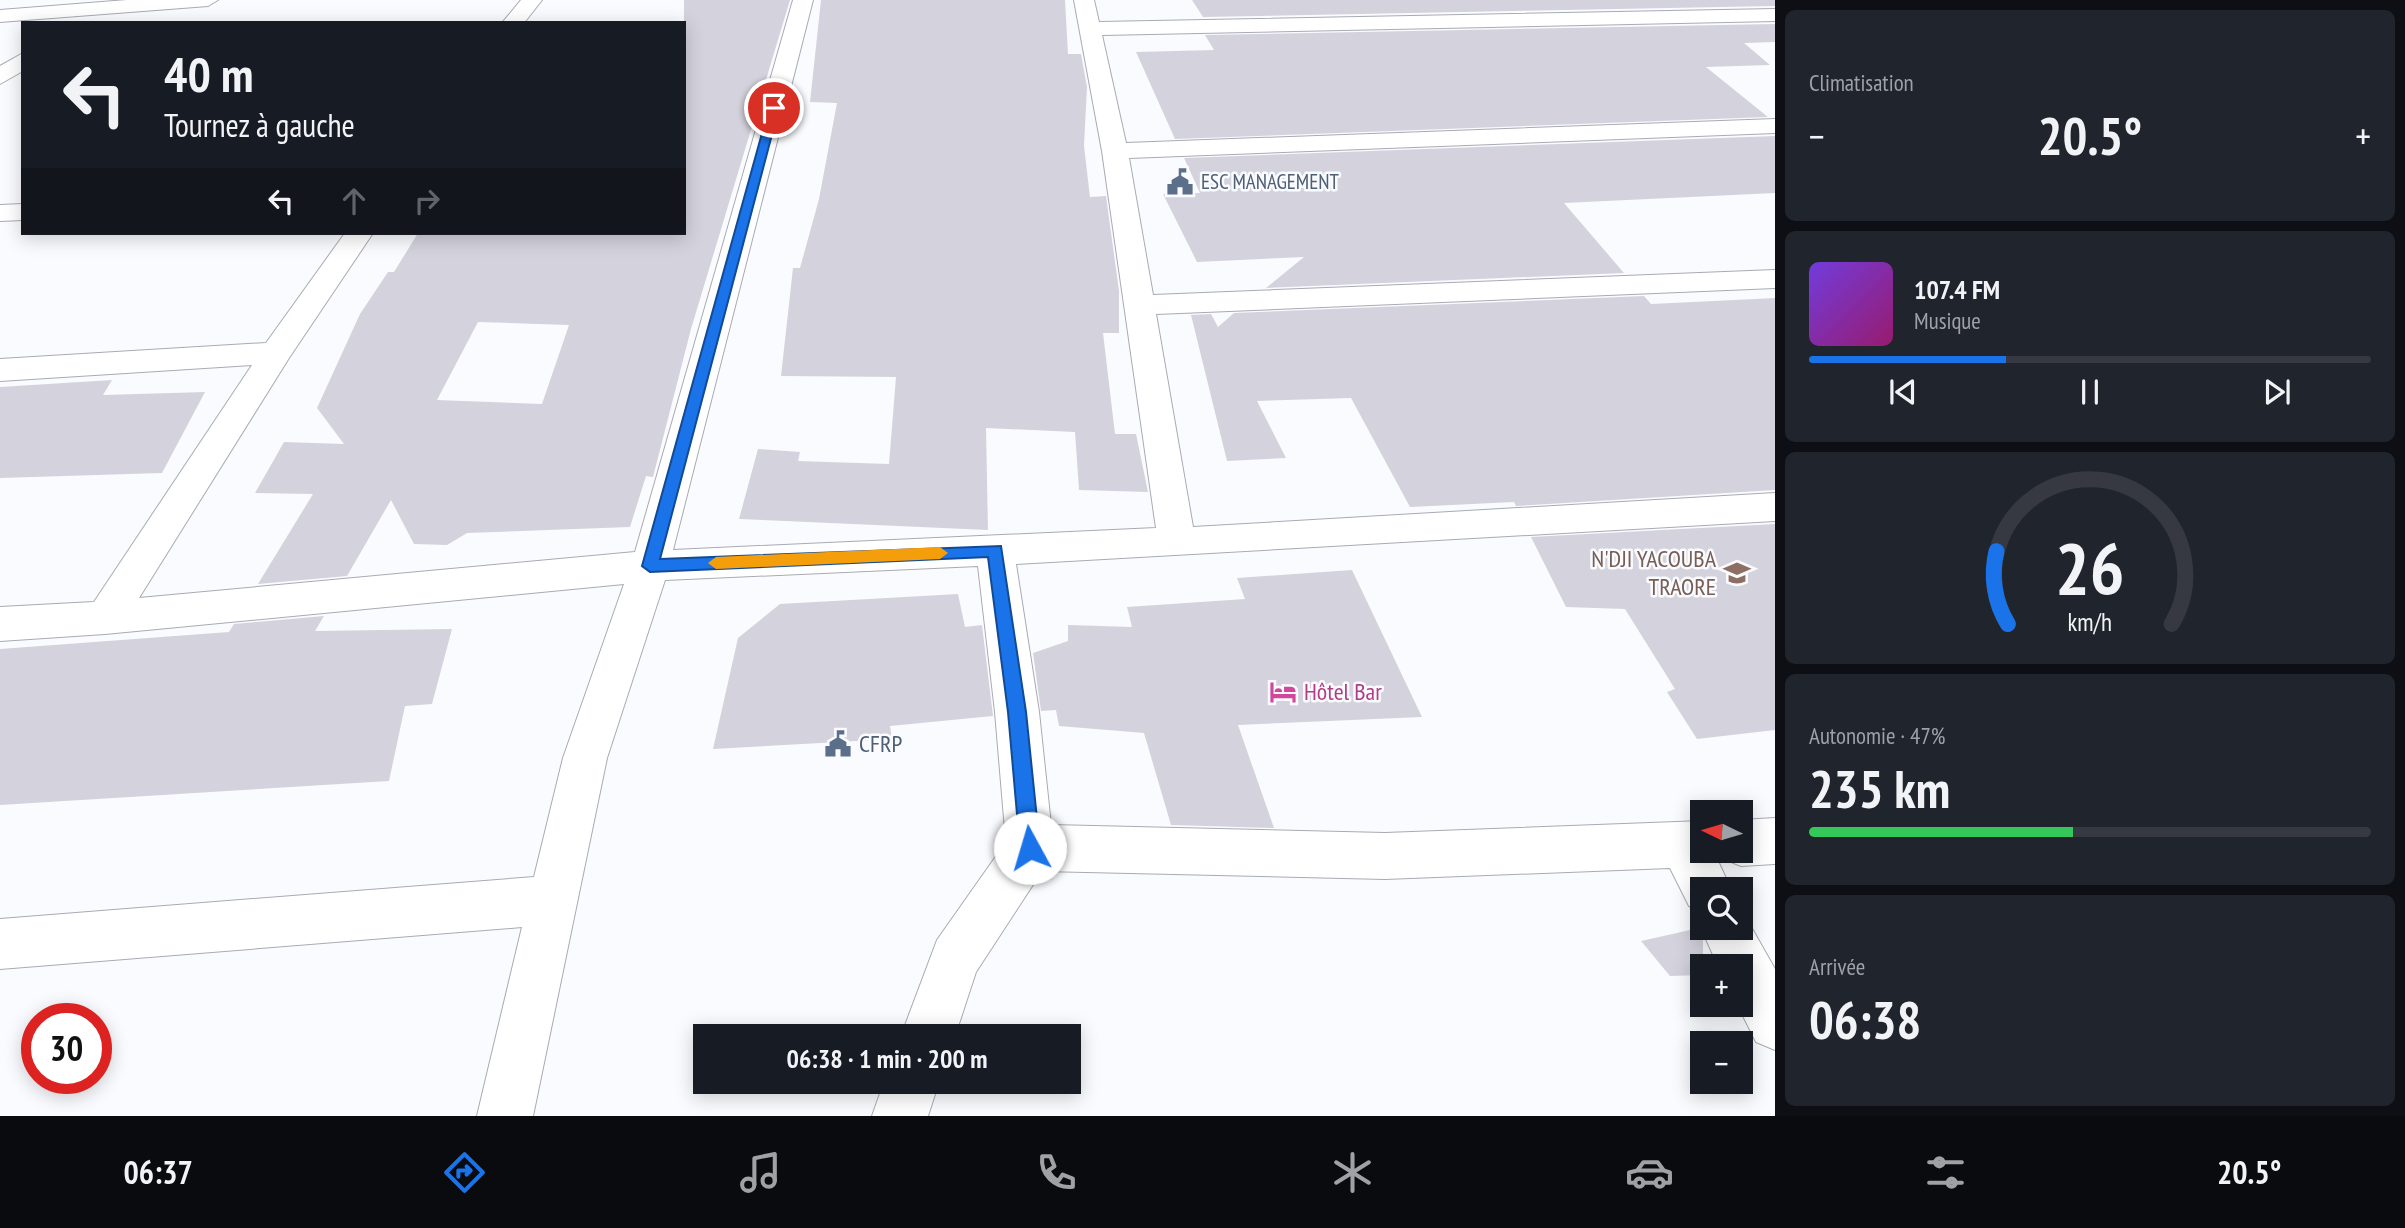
<!DOCTYPE html>
<html lang="fr">
<meta charset="utf-8">
<style>
:root{--surface:#171b24;--page:#20242c;--text:#f1f3f6;--muted:#9ea1a6;--line:#363941;--accent:#1a73e8}
body{margin:0;font-family:"PT Sans Narrow",sans-serif;background:var(--page);color:var(--text);height:100vh;display:flex;flex-direction:column;font-size:26px;white-space:nowrap}
*{box-sizing:border-box;margin:0}
p{font-size:23px;color:var(--muted)}
.icon{flex:none;width:38px;height:38px;fill:none;stroke:currentColor;stroke-width:2;stroke-linecap:round;stroke-linejoin:round}
.map{position:relative;flex:1;overflow:hidden}
.sheet{display:flex;flex-direction:column;gap:10px;padding:10px;background:#0d0f14;width:630px}
.sheet>*{flex:none}
.guide{position:absolute;left:21px;top:21px;width:665px;height:214px;border-radius:0px;box-shadow:0 4px 18px #0003;background:#171b24;color:var(--text);overflow:hidden}
.needle{width:46px;rotate:275deg}
.controls{position:absolute;left:1690px;top:800px;display:grid;gap:14px}
.controls a{display:grid;place-items:center;width:63px;height:63px;border-radius:0px;background:var(--surface);box-shadow:0 4px 18px #0003;font-size:35px}
.speed{position:absolute;left:21px;top:1003px;display:flex;gap:14px;font-size:35px;font-weight:700;text-align:center}
.speed>*{display:grid;place-content:center;width:91px;height:91px;border-radius:50%;background:var(--surface);box-shadow:0 4px 18px #0003;line-height:1}
.speed .limit{border:10px solid #d22;background:#fff;color:#111}
.pin{position:absolute;display:grid;place-items:center;width:60px;height:60px;color:#fff;margin:-30px;border:4px solid #fff;border-radius:50%;box-shadow:0 2px 7px #0007}
.me{position:absolute;width:77px;margin:-38px;rotate:354deg;stroke-linejoin:round;filter:drop-shadow(0 0 5px #0008)}
.turn{display:flex;align-items:center;gap:24px;height:147px;padding:0 28px;font-size:32px}
.turn .icon{width:91px;height:91px;stroke-width:2.5}
.turn b{display:block;font-size:49px;line-height:60px}
.lanes{display:flex;align-items:center;height:66px;padding:0 28px;background:#0003;justify-content:center;gap:35px;direction:ltr}
.lanes .off{opacity:.35}
.big{font-size:52px;font-weight:700;line-height:1.1}
.sheet .card{flex:1;display:flex;flex-direction:column;justify-content:center;gap:10px;min-width:0;padding:0 24px;border-radius:10px;background:var(--page)}
.sheet .dial{align-items:center;gap:0}
.dial svg{height:182px;overflow:visible;fill:none;stroke:var(--line);stroke-width:7;stroke-linecap:round;text-anchor:middle}
.dial text{fill:var(--text);stroke:none}
.song{display:flex;align-items:center;gap:21px}
.cover{width:84px;height:84px;border-radius:10px;background:linear-gradient(135deg,hsl(260 70% 55%),hsl(320 70% 35%))}
.played{height:7px;border-radius:4px;background:linear-gradient(90deg,var(--accent) 35%,var(--line) 35%)}
.keys{display:flex;justify-content:space-around;direction:ltr}
.heat{display:flex;justify-content:space-between;align-items:center;font-size:38px;direction:ltr}
.charge{height:10px;border-radius:5px;background:linear-gradient(90deg,#34c759 47%,var(--line) 0)}
.trip{position:absolute;left:693px;top:1024px;width:388px;height:70px;border-radius:0px;background:var(--surface);box-shadow:0 4px 18px #0003;font-weight:700;line-height:70px;text-align:center}
.tab-bar{display:flex;height:112px;justify-content:space-around;align-items:center;background:#090b0e;color:var(--muted)}
.tab-bar .icon{width:49px;height:49px}
.tab-bar .selected{color:var(--accent)}
.tab-bar b{font-size:32px;color:var(--text)}
main{display:flex;flex:1;min-height:0}
.map>svg:first-child{display:block}
</style>
<main>
<div class="map">
<svg width="1775" height="1116" viewBox="0 0 1775 1116">
<rect width="100%" height="100%" fill="#fafbff"/>
<g fill="#d4d3dd" fill-rule="evenodd">
<path d="M684 0H790L691 329 653 477 646 476 630 527 467 533 447 545 414 544 391 500 347 576 258 584 313 494 255 493 284 442 344 444 317 408 360 314 388 272H394L418 233H684ZM478 322 569 325 542 404 437 400Z"/>
<polygon points="821,0 1065,0 1068,54 1081,54 1087,87 1084,146 1090,197 1106,196 1119,291 1119,333 1103,333 1115,434 1136,434 1148,492 1079,490 1075,432 986,428 988,530 739,519 758,449 800,452 798,461 889,464 896,377 781,376 793,268 800,268 819,199 837,103 810,102"/>
<polygon points="1192,0 1775,0 1775,6 1203,17"/>
<polygon points="1775,24 1775,42 1744,43 1770,65 1706,67 1768,117 1175,139 1136,52 1214,50 1205,35"/>
<polygon points="1775,136 1775,193 1564,203 1624,273 1266,288 1304,257 1197,262 1163,194 1200,193 1184,158"/>
<polygon points="1644,296 1651,304 1775,298 1775,490 1516,506 1514,502 1410,507 1351,398 1257,401 1286,458 1227,461 1191,315 1211,314 1218,327 1234,313"/>
<polygon points="112,380 103,395 205,392 162,473 0,478 0,387"/>
<polygon points="1775,524 1775,730 1697,739 1667,692 1675,689 1625,609 1566,607 1531,537"/>
<polygon points="1352,570 1422,717 1238,725 1274,828 1171,825 1144,733 1059,726 1056,710 1041,711 1033,653 1068,641 1068,625 1132,627 1127,607 1245,599 1237,578"/>
<polygon points="958,594 965,627 982,625 993,716 890,726 892,739 713,749 738,638 780,604"/>
<polygon points="324,616 315,631 452,629 432,704 405,706 389,781 0,805 0,649 229,632 234,624"/>
<polygon points="1699,928 1703,938 1703,975 1670,976 1641,941"/>
</g>
<g fill="none" stroke-linecap="round" stroke-linejoin="round">
<g stroke="#a8abb4" stroke-width="2">
<g id="minor">
<polygon points="127,0 218,0 208,6 0,22 0,10"/>
<polygon points="521,0 542,0 524,23 502,23"/>
<polygon points="793,0 813,0 673,550 1156,528 1102,151 1074,0 1094,0 1099,22 1775,9 1775,21 1102,35 1126,143 1775,119 1775,133 1129,158 1153,295 1775,270 1775,288 1156,314 1193,527 1775,493 1775,521 1016,564 1039,712 1051,825 1385,833 1703,821 1703,850 1741,850 1741,820 1775,818 1775,864 1741,866 1724,859 1722,855 1718,861 1731,889 1703,889 1703,912 1689,906 1670,868 1385,879 1042,871 976,972 955,1036 901,1036 937,940 1006,842 995,712 978,566 665,580 607,758 533,1116 477,1116 522,927 0,969 0,919 534,877 563,758 624,584 105,634 0,641 0,607 94,602 252,365 0,381 0,359 266,343 345,233 373,233 289,358 139,598 635,552"/>
<polygon points="23,53 23,71 0,84 0,66"/>
<polygon points="23,204 23,220 0,221 0,205"/>
<polygon points="1741,909 1775,969 1775,1050 1756,1042 1737,1004 1741,1004 1741,966 1718,966 1701,928 1703,923 1703,928 1741,928"/>
<polygon points="884,1082 939,1082 928,1116 872,1116"/>
</g>
</g>
<use href="#minor" fill="#fff" fill-rule="evenodd"/>
</g>
<polygon fill="#1a73e8" stroke="#114b97" stroke-width="2" points="774,105 779,108 660,559 1001,546 1026,712 1040,848 1037,854 1030,857 1023,854 1020,848 1008,712 988,557 650,572 642,566 769,108"/>
<polygon fill="#f59e0b" points="940,547 948,553 940,559 716,569 708,563 716,557"/>
<defs>
<g id="civic-bare" transform="scale(2.1)"><path d="M-.6-6.5H3V-4.5H.6V-3L4-1V1h2V6H-6V1h2V-1L-.6-3ZM-1.2 2.5V6h2.4V2.5Z" fill="#5c6f8a" stroke="#fafbff" stroke-width="2.5" paint-order="stroke"/></g>
<g id="school-bare" transform="scale(2.1)"><path d="M0-5L7-2L0 1L-7-2ZM-4 1L0 2.5L4 1V4Q0 6-4 4Z" fill="#8d6e63" stroke="#fafbff" stroke-width="2.5" paint-order="stroke"/></g>
<g id="hotel-bare" transform="scale(2.1)"><path d="M-6-4.5h1.5V1H6V5H4.5V3h-9V5H-6ZM-4 0a1.8 1.8 0 1 1 3.6 0ZM.5 0V-2.5h3Q6-2.5 6 0Z" fill="#d1479c" stroke="#fafbff" stroke-width="2.5" paint-order="stroke"/></g>
</defs>
<g fill-rule="evenodd">
<use href="#civic-bare" x="1180" y="182"/>
<use href="#school-bare" x="1737" y="573"/>
<use href="#hotel-bare" x="1283" y="692"/>
<use href="#civic-bare" x="838" y="744"/>
</g>
<g text-anchor="middle" stroke-width="5" stroke-linejoin="round" paint-order="stroke">
<g font-size="21" fill="#4e5e75" stroke="#fafbff" text-anchor="start">
<text x="1201" y="189">ESC MANAGEMENT</text>
</g>
<g font-size="24" fill="#785e54" stroke="#fafbff" text-anchor="end">
<text x="1716" y="567">N'DJI YACOUBA<tspan x="1716" dy="28">TRAORE</tspan></text>
</g>
<g font-size="24" fill="#b23c85" stroke="#fafbff" text-anchor="start">
<text x="1304" y="700">Hôtel Bar</text>
</g>
<g font-size="24" fill="#4e5e75" stroke="#fafbff" text-anchor="start">
<text x="859" y="752">CFRP</text>
</g>
</g>
</svg>
<div class="controls">
<a><svg class="needle" viewBox="-14 -14 28 28"><path d="M0-13l5 13h-10z" fill="#e53935"/><path d="M0 13l5-13h-10z" fill="#9ea1a6"/></svg></a>
<a><svg class="icon" aria-label="search" viewBox="0 0 24 24"><circle cx="10" cy="10" r="6"/><path d="M15 15l6 6"/></svg></a>
<a>+</a>
<a>−</a>
</div>
<div class="speed"><div class="limit">30</div></div>
<div class="pin" style="left:774px;top:108px;background:#d93025"><svg class="icon" aria-label="arrive" viewBox="0 0 24 24"><path d="M6 21V4h12l-3 4 3 4H6"/></svg></div>
<svg class="me" style="left:1030px;top:848px" viewBox="-20 -20 40 40"><circle r="19" fill="#fff"/><path d="M0-13L10 11 0 6-10 11z" fill="#1a73e8"/></svg>
<div class="trip">06:38 · 1 min · 200 m</div>
<div class="guide">
<div class="turn"><svg class="icon" aria-label="left" viewBox="0 0 24 24"><path d="M17 20v-9H6M10 6l-5 5 5 5"/></svg><div><b>40 m</b>Tournez à gauche</div></div>
<div class="lanes"><svg class="icon" aria-label="left" viewBox="0 0 24 24"><path d="M17 20v-9H6M10 6l-5 5 5 5"/></svg><svg class="icon off" aria-label="ahead" viewBox="0 0 24 24"><path d="M12 20V5M6 11l6-6 6 6"/></svg><svg class="icon off" aria-label="right" viewBox="0 0 24 24"><path d="M7 20v-9h11M14 6l5 5-5 5"/></svg></div>
</div>
</div>
<section class="sheet">
<div class="card"><p>Climatisation</p>
<div class="heat"><a>−</a><b class="big">20.5°</b><a>+</a></div>
</div>
<div class="card">
<div class="song"><i class="cover"></i><div><b>107.4 FM</b><p>Musique</p></div></div>
<div class="played"></div>
<div class="keys"><svg class="icon" aria-label="previous" viewBox="0 0 24 24"><path d="M18 5L8 12l10 7zM5 5v14"/></svg><svg class="icon" aria-label="pause" viewBox="0 0 24 24"><path d="M8 5v14M16 5v14"/></svg><svg class="icon" aria-label="next" viewBox="0 0 24 24"><path d="M6 5l10 7-10 7zM19 5v14"/></svg></div>
</div>
<div class="card dial"><svg viewBox="0 0 100 80">
<path d="M14 69A42 42 0 1 1 86 69"/>
<path d="M14 69A42 42 0 0 1 9 37" stroke="#1a73e8"/>
<text x="50" y="56" font-size="32" font-weight="700">26</text>
<text x="50" y="72" font-size="11">km/h</text>
</svg></div>
<div class="card"><p>Autonomie · 47%</p><b class="big">235 km</b><div class="charge"></div></div>
<div class="card"><p>Arrivée</p><b class="big">06:38</b></div>
</section>
</main>
<nav class="tab-bar">
<b>06:37</b>
<svg class="icon selected" aria-label="directions" viewBox="0 0 24 24"><path d="M12 3l9 9-9 9-9-9zM9 14v-3h6M13 9l2 2-2 2"/></svg>
<svg class="icon" aria-label="music" viewBox="0 0 24 24"><path d="M9 18V5l10-2v13"/><circle cx="6" cy="18" r="3"/><circle cx="16" cy="16" r="3"/></svg>
<svg class="icon" aria-label="phone" viewBox="0 0 24 24"><path d="M5 4h4l2 5-3 2q2 4 5 5l2-3 5 2v4C11 20 4 13 5 4z"/></svg>
<svg class="icon" aria-label="climate" viewBox="0 0 24 24"><path d="M12 3v18M4 7l16 10M4 17L20 7"/></svg>
<svg class="icon" aria-label="car" viewBox="0 0 24 24"><path d="M5 17H2v-5l4-1 3-4h7l3 4 3 1v5h-3M9 17h6M6 11h13"/><circle cx="7" cy="17" r="2"/><circle cx="17" cy="17" r="2"/></svg>
<svg class="icon" aria-label="filters" viewBox="0 0 24 24"><path d="M4 7h16M4 17h16"/><circle cx="9" cy="7" r="2"/><circle cx="15" cy="17" r="2"/></svg>
<b>20.5°</b>
</nav>
